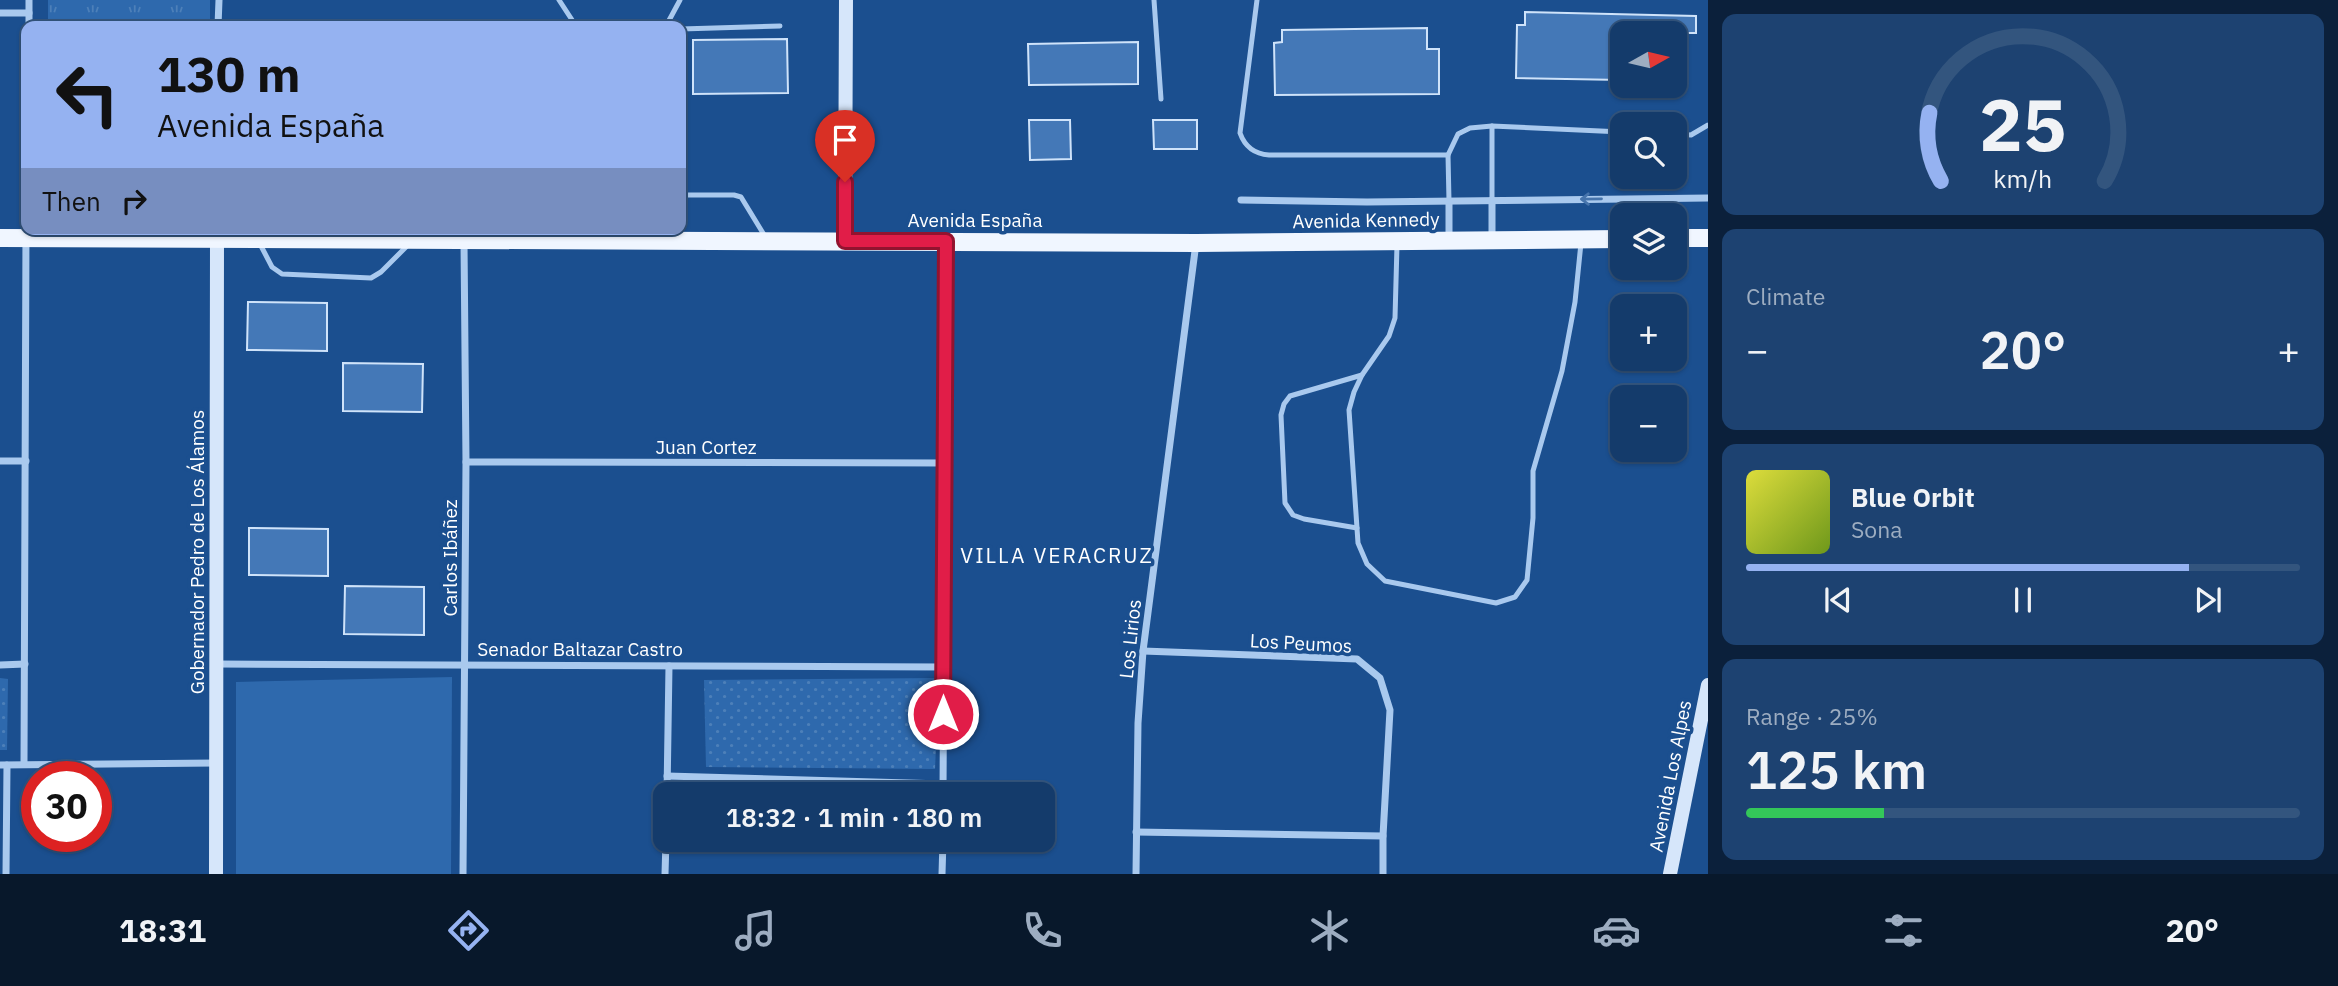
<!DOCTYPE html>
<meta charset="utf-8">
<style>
:root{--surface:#143b6b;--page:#1d4271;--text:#f1f3f6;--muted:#9dadc1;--line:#33557e;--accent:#95b2f1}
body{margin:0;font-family:"IBM Plex Sans",sans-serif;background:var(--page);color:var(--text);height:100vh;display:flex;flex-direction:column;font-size:26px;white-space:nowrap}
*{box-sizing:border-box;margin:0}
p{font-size:23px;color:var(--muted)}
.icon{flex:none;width:38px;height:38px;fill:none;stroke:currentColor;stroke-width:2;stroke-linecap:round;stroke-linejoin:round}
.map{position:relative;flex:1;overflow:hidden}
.panel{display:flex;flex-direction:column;gap:14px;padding:14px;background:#0b203b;width:630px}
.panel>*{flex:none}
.hud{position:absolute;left:21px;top:21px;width:665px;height:214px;border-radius:14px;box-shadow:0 2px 5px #0004,0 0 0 2px var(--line);background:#95b2f1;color:#111;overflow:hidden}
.needle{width:46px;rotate:82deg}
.controls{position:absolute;left:1610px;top:21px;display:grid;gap:14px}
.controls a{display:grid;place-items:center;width:77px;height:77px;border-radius:14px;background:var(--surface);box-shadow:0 2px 5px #0004,0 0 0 2px var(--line);font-size:35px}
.speed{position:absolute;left:21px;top:761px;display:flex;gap:14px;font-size:35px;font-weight:700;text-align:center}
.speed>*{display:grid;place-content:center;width:91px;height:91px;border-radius:50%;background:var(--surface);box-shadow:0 2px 5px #0004,0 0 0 2px var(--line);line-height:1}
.speed .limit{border:10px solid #d22;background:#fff;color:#111}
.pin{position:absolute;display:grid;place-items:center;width:60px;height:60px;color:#fff;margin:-72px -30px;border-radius:50% 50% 50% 0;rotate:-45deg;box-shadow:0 0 7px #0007}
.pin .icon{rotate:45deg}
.me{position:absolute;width:77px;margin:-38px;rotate:0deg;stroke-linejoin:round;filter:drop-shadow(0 0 5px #0008)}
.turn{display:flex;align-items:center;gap:24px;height:147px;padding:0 21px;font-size:32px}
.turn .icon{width:91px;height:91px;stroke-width:2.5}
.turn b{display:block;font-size:49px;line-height:60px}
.then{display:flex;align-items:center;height:66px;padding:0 21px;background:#0003;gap:14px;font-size:26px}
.big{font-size:52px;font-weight:600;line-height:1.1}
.panel .card{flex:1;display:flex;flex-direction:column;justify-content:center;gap:10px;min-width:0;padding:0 24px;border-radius:14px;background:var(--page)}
.panel .dial{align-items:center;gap:0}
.dial svg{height:182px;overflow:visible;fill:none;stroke:var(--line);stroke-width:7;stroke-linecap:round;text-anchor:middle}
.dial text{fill:var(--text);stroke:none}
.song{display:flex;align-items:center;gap:21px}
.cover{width:84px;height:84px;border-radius:10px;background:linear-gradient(135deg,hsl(60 70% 55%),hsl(80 70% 35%))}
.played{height:7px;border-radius:4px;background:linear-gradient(90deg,var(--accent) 80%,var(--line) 80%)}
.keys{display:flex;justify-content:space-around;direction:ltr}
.heat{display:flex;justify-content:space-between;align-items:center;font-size:38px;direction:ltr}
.charge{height:10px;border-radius:5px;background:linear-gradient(90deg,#34c759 25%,var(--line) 0)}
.trip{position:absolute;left:653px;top:782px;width:402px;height:70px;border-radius:14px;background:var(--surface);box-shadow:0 2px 5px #0004,0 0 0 2px var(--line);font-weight:600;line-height:70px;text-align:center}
.tab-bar{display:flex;height:112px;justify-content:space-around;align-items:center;background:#08182b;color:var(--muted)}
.tab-bar .icon{width:49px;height:49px}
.tab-bar .on{color:var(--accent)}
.tab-bar b{font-size:32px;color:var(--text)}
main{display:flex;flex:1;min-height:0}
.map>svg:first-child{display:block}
</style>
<main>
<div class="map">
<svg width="1708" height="874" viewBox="0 0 1708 874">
<defs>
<pattern id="grass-dots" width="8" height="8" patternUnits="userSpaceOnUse" patternTransform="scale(1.75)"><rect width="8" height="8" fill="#2e69ad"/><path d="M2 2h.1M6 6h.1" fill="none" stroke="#4d80b9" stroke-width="1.8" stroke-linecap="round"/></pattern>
<pattern id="park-tufts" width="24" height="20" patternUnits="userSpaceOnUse" patternTransform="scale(1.75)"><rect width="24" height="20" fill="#2e69ad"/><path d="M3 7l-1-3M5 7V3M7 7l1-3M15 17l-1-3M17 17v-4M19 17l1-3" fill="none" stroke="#4d80b9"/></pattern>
</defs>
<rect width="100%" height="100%" fill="#1b4f8f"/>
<g fill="url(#grass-dots)">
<polygon points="0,678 8,679 7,750 0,750"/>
<polygon points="939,678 935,769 706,767 704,680"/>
</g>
<rect fill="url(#park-tufts)" x="48" y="0" width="162" height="26"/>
<polygon fill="#2e69ad" points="452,677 451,874 236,874 236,682"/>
<g fill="#4478b7" stroke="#cfe3fa" stroke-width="2">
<polygon points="1525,12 1696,16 1696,33 1622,33 1622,80 1516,78 1517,25 1525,25"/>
<polygon points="1427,28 1427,49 1439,49 1439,94 1275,95 1274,43 1282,42 1282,30"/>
<polygon points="787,39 788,93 693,94 693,40"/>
<polygon points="1138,42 1138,84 1029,85 1028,44"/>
<polygon points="1029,120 1070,120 1071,159 1030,160"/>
<polygon points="1153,120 1197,120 1197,149 1154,149"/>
<polygon points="248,302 327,303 327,351 247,350"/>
<polygon points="343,363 423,364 422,412 343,411"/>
<polygon points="249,528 328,529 328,576 249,575"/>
<polygon points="345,586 424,587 424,635 344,634"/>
</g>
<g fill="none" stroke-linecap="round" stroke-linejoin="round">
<g stroke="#a9c9ee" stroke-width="5">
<polyline points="559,0 576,26"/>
<polyline points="1154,0 1161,99"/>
<path d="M1257 0 1240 133C1245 147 1254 154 1269 155H1448"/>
<polyline points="666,26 680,0"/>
<polyline points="681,29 780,26"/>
<polyline points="1492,126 1492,200"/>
<polyline points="1675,134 1691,135 1708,125"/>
<polyline points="681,195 734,195 741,197 766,238"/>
<polyline points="1449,201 1448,155 1458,134 1470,128 1492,126 1622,132"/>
<polyline points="260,244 272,267 282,274 371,278 381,272 410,243"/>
<polyline points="1397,245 1395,318 1389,336 1362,375 1354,392 1349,410 1358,543 1367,564 1385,581 1496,603 1515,597 1527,580 1533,518 1533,471 1562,371 1575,302 1581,243"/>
<polyline points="1357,528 1304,519 1293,515 1285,503 1281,415 1284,404 1290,396 1362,375"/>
</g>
<g stroke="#a9c9ee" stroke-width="7">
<polyline points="0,13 29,13"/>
<polyline points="29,26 29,0"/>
<polyline points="218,26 219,0"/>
<polyline points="1241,200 1367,202 1708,198"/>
<polyline points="1492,200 1492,238"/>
<polyline points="1449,201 1449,239"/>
<polyline points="0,461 26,461"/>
<polyline points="466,462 945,463"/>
<polyline points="1143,651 1357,659 1380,678 1390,710 1383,836 1383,874"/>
<polyline points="217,664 943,667"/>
<polyline points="0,665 25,664"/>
<polyline points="24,764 26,229"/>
<polyline points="0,765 216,763"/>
<polyline points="667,776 943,784"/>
<polyline points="667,794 669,666"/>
<polyline points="943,794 946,242"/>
<polyline points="1136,832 1383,836"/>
<polyline points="6,874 7,765"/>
<polyline points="463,874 466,462 464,242"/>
<polyline points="665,874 666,840"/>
<polyline points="942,874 943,840"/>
<polyline points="1136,874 1138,723 1143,651 1196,243"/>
</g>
<g stroke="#d6e6fa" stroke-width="14">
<polyline points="845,241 846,0"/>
<polyline points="216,874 217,240"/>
<polyline points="1670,874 1708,685"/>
</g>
<g stroke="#f0f6ff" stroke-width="18">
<polyline points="0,238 1196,243 1622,239"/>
<polyline points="1675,238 1708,238"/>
</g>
</g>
<defs><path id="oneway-shaft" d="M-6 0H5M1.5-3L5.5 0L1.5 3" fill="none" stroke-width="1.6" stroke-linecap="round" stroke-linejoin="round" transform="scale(1.75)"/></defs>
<use stroke="#4674ac" href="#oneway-shaft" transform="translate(1591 199) rotate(179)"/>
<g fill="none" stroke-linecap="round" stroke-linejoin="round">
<g stroke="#92132f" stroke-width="18">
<polyline id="route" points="845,182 845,241 946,241 943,714"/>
</g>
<use href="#route" stroke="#e11d48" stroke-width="12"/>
</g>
<g text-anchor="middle" stroke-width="7" stroke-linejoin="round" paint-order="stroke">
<g font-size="19" fill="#fff" stroke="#1b4f8f">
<text x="975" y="227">Avenida España</text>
<text transform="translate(1366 220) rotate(-1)" y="7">Avenida Kennedy</text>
<text x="706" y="454">Juan Cortez</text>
<text transform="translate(197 552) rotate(-90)" y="7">Gobernador Pedro de Los Álamos</text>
<text transform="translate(450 558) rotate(-90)" y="7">Carlos Ibáñez</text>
<text transform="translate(1130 639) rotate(-84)" y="7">Los Lirios</text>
<text transform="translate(1301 643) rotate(3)" y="7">Los Peumos</text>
<text x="580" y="656">Senador Baltazar Castro</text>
<text transform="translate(1670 776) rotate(-79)" y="7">Avenida Los Alpes</text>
</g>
<g font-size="21" letter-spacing="2" fill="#fff" stroke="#1b4f8f">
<text x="1057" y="563">VILLA VERACRUZ</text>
</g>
</g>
</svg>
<div class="controls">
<a><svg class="needle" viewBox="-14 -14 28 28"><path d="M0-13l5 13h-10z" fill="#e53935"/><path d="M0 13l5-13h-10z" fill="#9dadc1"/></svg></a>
<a><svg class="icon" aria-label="search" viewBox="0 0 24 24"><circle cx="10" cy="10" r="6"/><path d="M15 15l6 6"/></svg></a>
<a><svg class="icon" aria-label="layers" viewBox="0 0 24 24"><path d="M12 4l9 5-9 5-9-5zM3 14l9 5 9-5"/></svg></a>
<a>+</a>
<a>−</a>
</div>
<div class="speed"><div class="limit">30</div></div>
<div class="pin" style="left:845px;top:182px;background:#d93025"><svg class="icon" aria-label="arrive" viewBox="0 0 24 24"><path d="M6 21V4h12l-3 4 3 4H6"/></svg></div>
<svg class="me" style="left:943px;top:714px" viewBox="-20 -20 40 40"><circle r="17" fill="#e11d48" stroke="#fff" stroke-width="3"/><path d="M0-11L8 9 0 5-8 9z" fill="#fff"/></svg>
<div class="trip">18:32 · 1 min · 180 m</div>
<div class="hud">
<div class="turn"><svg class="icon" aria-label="left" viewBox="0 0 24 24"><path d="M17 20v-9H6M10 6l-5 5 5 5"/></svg><div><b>130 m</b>Avenida España</div></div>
<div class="then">Then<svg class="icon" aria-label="right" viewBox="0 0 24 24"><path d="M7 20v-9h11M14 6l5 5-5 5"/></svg></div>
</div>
</div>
<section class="panel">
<div class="card dial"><svg viewBox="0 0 100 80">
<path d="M14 69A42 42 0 1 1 86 69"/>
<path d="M14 69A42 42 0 0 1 9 39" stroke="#95b2f1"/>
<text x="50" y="56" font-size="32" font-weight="700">25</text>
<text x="50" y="72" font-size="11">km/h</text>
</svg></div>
<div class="card"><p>Climate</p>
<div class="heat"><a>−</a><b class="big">20°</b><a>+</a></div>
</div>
<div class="card">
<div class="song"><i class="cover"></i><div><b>Blue Orbit</b><p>Sona</p></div></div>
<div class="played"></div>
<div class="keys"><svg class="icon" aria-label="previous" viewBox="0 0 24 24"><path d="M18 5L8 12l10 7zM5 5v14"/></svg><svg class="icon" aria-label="pause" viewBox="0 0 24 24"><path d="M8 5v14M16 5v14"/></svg><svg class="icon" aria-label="next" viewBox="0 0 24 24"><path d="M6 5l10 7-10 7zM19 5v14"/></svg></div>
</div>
<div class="card"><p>Range · 25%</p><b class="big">125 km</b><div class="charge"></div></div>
</section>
</main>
<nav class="tab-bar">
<b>18:31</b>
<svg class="icon on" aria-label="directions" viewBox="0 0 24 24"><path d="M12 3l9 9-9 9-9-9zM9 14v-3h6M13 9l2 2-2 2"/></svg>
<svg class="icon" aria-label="music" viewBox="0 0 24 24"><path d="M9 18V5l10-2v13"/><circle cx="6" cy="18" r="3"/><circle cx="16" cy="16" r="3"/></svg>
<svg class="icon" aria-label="phone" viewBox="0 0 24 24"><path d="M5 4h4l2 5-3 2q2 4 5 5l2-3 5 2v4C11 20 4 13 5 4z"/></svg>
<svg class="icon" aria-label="climate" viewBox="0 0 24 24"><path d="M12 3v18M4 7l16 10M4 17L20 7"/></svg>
<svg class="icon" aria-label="car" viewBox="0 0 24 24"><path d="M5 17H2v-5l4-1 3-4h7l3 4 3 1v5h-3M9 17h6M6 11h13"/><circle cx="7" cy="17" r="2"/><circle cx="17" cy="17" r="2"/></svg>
<svg class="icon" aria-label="filters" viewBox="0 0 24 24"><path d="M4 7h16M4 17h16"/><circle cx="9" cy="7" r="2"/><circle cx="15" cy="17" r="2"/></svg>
<b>20°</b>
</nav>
